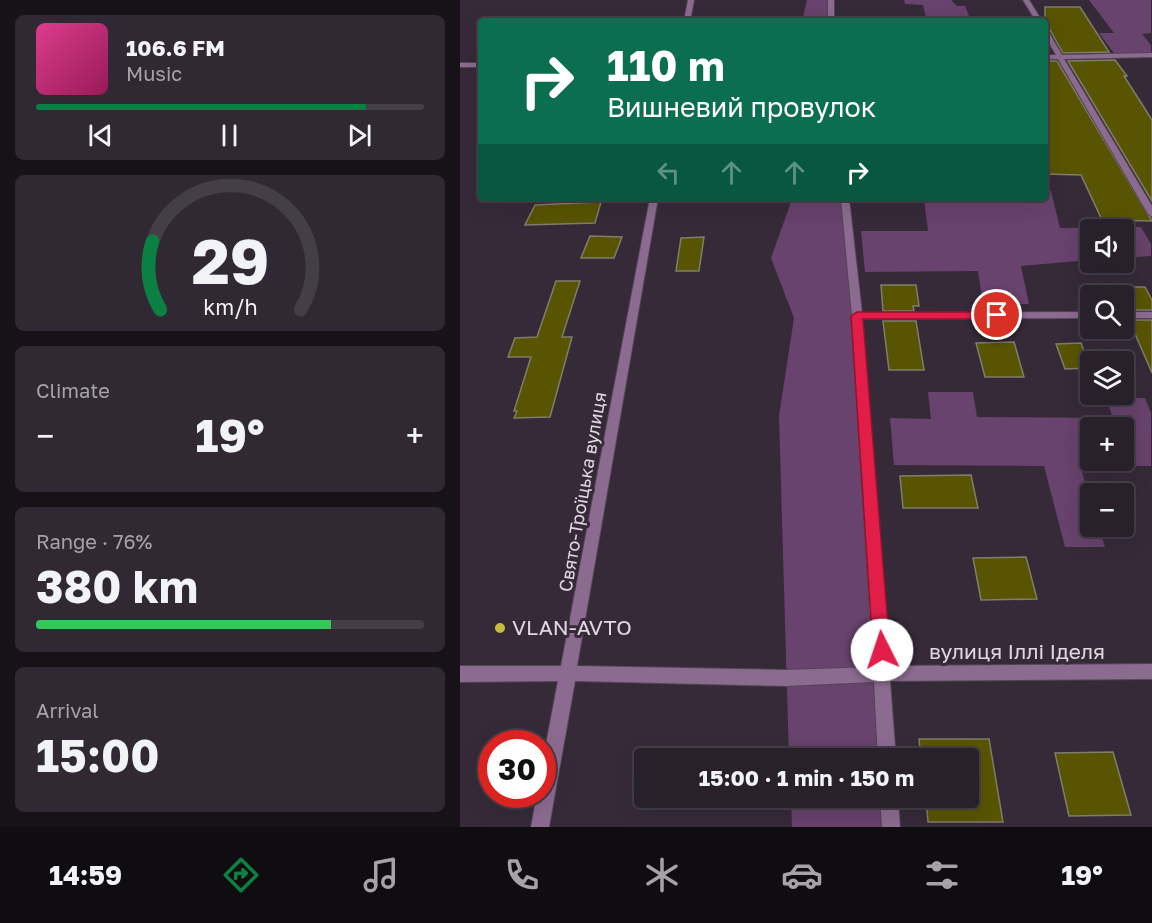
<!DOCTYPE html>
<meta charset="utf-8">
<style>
:root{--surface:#28202a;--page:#302832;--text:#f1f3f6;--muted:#a5a3a8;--line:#443e47;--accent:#0b8043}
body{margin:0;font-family:"Golos Text",sans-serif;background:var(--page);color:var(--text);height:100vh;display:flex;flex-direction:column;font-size:22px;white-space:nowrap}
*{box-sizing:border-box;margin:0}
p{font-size:20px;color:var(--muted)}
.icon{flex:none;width:33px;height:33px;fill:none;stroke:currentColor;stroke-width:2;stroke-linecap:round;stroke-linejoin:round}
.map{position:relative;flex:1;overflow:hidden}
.side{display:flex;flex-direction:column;gap:15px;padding:15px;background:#161217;width:460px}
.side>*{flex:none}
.guide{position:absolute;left:18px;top:18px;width:570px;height:183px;border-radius:6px;box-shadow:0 6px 24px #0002,0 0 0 2px var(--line);background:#0b6e4f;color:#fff;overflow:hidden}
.fabs{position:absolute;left:620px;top:219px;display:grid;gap:12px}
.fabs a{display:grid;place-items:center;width:54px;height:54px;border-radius:6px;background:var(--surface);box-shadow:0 6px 24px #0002,0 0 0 2px var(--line);font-size:30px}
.speed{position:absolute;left:18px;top:730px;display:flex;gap:12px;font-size:30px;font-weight:700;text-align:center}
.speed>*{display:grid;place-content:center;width:78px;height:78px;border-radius:50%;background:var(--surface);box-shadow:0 6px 24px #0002,0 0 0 2px var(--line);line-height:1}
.speed .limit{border:9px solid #d22;background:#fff;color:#111}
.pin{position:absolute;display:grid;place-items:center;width:51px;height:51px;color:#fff;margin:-26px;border:3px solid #fff;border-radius:50%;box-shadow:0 2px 6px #0007}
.me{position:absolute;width:66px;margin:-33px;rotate:356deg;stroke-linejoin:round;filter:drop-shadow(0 0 4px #0008)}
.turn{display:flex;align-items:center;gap:21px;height:126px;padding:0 30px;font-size:27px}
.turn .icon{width:78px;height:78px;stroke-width:2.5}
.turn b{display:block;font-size:42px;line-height:51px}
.lanes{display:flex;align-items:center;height:57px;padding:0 30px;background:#0003;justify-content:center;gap:30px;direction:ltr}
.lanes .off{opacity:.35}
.big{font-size:45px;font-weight:700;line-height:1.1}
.side .widget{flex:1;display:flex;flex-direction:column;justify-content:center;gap:9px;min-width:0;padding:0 21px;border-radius:9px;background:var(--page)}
.side .dial{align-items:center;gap:0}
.dial svg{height:156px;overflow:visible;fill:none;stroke:var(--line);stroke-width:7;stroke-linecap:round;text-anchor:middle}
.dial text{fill:var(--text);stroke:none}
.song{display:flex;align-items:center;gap:18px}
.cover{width:72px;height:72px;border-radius:9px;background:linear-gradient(135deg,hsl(330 70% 55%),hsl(330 70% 35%))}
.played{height:6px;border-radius:3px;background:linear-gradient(90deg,var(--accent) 85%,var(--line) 85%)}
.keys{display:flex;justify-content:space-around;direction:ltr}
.heat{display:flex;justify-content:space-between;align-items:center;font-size:33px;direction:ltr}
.charge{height:9px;border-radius:4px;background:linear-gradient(90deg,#34c759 76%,var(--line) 0)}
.trip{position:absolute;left:174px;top:748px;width:345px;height:60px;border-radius:6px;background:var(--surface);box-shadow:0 6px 24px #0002,0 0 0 2px var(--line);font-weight:700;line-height:60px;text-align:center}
.tabs{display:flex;height:96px;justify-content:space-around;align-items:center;background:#100d11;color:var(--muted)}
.tabs .icon{width:42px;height:42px}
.tabs .on{color:var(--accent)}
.tabs b{font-size:27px;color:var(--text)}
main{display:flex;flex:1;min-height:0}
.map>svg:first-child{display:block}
</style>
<main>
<section class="side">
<div class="widget">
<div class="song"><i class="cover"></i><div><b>106.6 FM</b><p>Music</p></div></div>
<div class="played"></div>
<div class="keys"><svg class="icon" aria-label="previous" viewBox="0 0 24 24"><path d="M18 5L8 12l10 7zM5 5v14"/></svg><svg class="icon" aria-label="pause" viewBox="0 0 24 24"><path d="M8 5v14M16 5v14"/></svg><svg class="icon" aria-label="next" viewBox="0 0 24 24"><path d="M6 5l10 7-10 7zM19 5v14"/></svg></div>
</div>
<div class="widget dial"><svg viewBox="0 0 100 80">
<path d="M14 69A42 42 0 1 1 86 69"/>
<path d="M14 69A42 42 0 0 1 10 34" stroke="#0b8043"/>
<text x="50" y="56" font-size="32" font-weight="700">29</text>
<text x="50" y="72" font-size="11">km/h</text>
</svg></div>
<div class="widget"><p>Climate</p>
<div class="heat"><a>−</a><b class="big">19°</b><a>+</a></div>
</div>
<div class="widget"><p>Range · 76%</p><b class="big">380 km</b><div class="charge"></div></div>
<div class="widget"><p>Arrival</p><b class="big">15:00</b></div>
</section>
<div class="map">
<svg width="692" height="827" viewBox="0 0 692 827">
<rect width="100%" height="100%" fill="#362a38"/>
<g fill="#68436d" fill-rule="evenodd">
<polygon points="347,0 371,0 371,21 342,21"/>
<polygon points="444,0 491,0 497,6 505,6 511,21 467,21 463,5 445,4"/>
<polygon points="629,0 691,0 691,33 682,34 691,45 691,56 656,56 639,33 654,33"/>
<polygon points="585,191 591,191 600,228 681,227 691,244 691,256 663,258 663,230 630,230 630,260 561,266 569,304 523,304 518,271 405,272 401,231 468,231 464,198 585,198"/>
<polygon points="329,198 385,198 427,759 329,759 319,416 334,318 311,258 330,205"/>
<path d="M468 392H513L517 417 653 418 646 398H685L691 413V466L620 465 630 499V526L638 527 645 547H605L584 466 434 465 430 418 471 419ZM630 428H663V460H630Z"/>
<polygon points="331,798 429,798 431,827 332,827"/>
</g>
<g fill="#595402" stroke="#7f7e6a" stroke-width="1.5">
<polygon points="585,7 620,7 649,52 603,53 590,30 585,27"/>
<polygon points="655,60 667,76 664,76 692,120 692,201 608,61"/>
<polygon points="585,61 597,61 692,221 642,220 621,175 585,174"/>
<polygon points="141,202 135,223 65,225 75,205"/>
<polygon points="130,236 162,237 154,258 121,258"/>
<polygon points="244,237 239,271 216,271 221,238"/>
<polygon points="96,281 120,281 102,337 112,337 90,417 54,418 57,411 54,411 71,357 48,357 55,338 77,337"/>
<polygon points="421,285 456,285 459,306 453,306 454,311 423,311"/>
<polygon points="654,287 685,287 692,300 692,310 664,310 663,296 658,296"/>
<polygon points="669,320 692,320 692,373"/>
<polygon points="423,321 456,321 464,370 429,370"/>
<polygon points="554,342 564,377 525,377 516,343"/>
<polygon points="621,343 630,368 605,369 596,344"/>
<polygon points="511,475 518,508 443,508 440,476"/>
<polygon points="566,557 577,599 521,600 513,558"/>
<polygon points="459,739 529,739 543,822 468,822 466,798 508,798 508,759 461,759"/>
<polygon points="653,752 671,815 609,816 595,753"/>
</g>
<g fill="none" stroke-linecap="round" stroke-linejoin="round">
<g stroke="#514653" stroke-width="2">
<g id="minor">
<polygon points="228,0 234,0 230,21 224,21"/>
<rect x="368" y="0" width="6" height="21"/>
<polygon points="563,0 569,0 582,21 576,21"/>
<polygon points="585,29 588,31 602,55 692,53 692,57 604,59 692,206 692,217 688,214 598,59 585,59 585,55 596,55 585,36"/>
<rect x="0" y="63" width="21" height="4"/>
<polygon points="190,198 198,198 117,666 326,670 413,667 392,316 381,198 389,198 402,313 630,312 630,318 402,319 429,666 692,664 692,679 430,681 436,759 418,759 414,682 326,686 115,681 89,827 71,827 77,795 82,795 82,765 98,681 0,682 0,666 101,666"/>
<rect x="663" y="312" width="29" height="6"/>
<polygon points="420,798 438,798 440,827 422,827"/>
</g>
</g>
<use href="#minor" fill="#8c6b90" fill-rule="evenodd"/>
</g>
<polygon fill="#e11d48" stroke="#92132f" stroke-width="1.5" points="397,312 537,312 543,315 537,319 403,319 430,650 428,656 422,658 415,656 413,650 391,316"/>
<circle fill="#c5bc3d" stroke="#362a38" stroke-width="2" cx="40" cy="628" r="6"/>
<g text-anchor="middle" stroke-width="6" stroke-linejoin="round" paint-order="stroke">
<g font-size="18" fill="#e0d8e1" stroke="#362a38">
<text transform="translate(123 492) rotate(-80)" y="6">Свято-Троїцька вулиця</text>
</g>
<g font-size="21" fill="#e0d8e1" stroke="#362a38" text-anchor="start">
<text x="52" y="635">VLAN-AVTO</text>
</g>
<g font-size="21" fill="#e0d8e1" stroke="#362a38">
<text x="557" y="659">вулиця Іллі Іделя</text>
</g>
</g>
</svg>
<div class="fabs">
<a><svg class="icon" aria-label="sound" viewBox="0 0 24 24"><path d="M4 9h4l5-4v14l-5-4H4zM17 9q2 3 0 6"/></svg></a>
<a><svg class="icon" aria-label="search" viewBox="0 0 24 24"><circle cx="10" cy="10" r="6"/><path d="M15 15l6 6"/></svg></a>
<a><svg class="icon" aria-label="layers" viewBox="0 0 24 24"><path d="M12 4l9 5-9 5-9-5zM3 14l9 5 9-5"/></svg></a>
<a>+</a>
<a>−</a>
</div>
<div class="speed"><div class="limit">30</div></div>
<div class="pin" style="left:537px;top:315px;background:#d93025"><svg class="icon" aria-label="arrive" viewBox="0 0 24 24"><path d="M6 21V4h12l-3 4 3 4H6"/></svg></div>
<svg class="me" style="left:422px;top:650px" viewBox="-20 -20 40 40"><circle r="19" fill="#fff"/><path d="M0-13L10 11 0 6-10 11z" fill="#e11d48"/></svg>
<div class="trip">15:00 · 1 min · 150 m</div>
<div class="guide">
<div class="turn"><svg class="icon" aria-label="right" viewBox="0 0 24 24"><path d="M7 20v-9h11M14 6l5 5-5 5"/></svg><div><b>110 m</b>Вишневий провулок</div></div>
<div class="lanes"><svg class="icon off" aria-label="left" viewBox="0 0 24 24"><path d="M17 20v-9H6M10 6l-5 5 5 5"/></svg><svg class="icon off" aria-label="ahead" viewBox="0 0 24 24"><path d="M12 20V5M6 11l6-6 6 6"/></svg><svg class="icon off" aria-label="ahead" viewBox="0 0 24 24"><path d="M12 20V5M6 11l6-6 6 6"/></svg><svg class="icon" aria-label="right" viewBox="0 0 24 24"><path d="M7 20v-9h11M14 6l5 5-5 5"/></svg></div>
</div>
</div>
</main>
<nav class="tabs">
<b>14:59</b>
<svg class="icon on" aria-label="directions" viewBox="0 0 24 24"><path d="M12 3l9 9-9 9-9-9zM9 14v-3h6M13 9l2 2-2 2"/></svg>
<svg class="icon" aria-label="music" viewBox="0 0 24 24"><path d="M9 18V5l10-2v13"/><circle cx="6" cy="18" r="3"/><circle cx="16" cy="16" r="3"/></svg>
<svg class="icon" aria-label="phone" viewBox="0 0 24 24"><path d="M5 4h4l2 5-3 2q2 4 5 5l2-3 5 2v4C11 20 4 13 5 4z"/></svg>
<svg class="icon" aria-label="climate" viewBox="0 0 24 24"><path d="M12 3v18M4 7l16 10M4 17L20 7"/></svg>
<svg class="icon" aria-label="car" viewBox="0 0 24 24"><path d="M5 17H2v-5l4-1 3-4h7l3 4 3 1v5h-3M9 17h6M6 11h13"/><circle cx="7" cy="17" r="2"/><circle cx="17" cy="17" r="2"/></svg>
<svg class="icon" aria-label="filters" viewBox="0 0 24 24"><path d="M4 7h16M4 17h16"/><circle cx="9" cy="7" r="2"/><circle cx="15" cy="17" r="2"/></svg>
<b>19°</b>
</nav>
